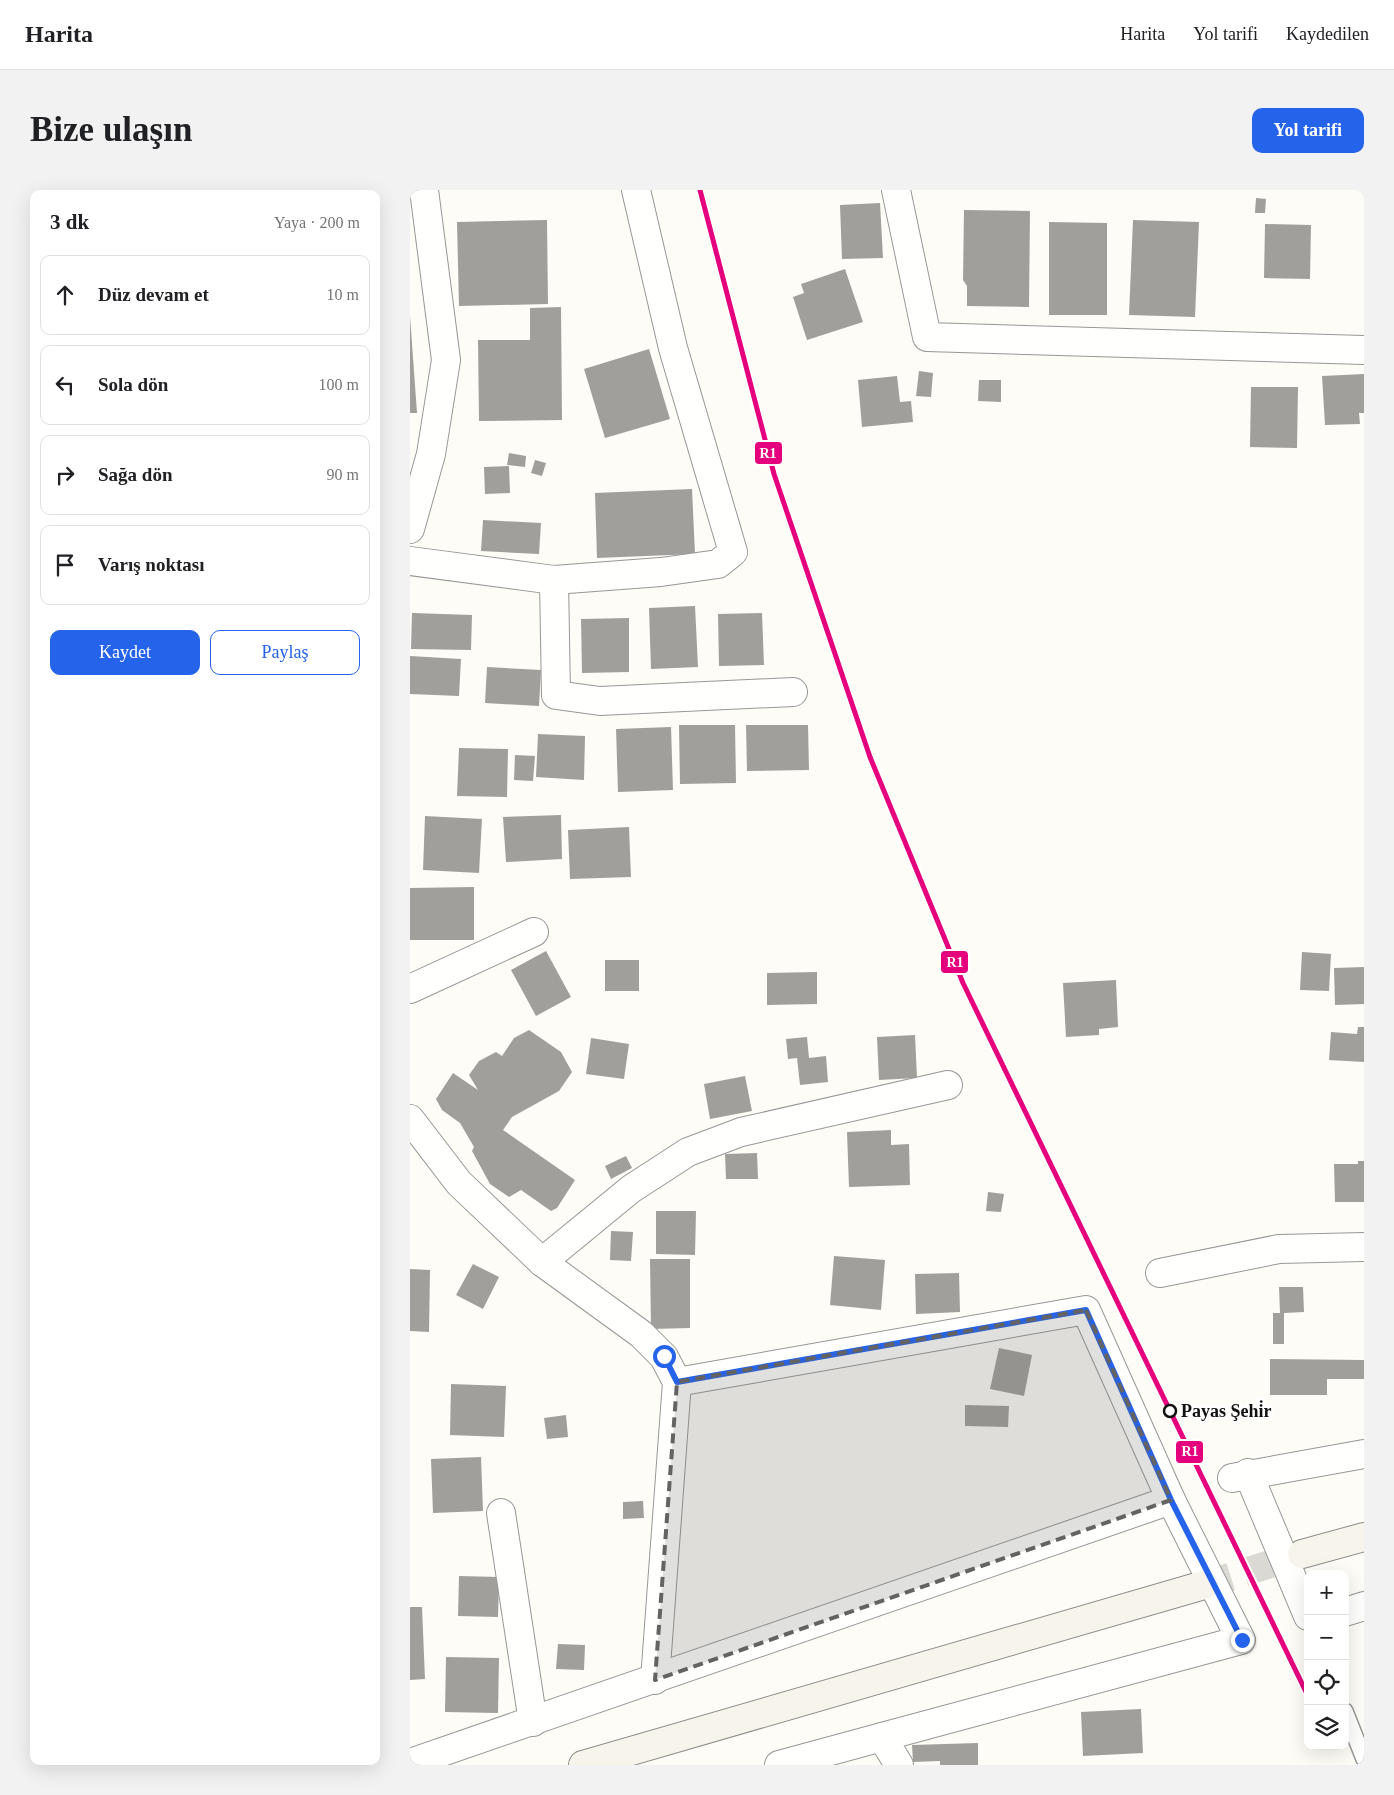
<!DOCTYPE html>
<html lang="tr">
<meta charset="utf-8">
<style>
:root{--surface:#fff;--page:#f2f2f2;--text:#202124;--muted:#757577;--line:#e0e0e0;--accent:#2563eb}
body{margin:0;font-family:"Times New Roman",serif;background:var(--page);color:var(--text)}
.controls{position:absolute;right:15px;bottom:15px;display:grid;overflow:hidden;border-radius:10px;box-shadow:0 5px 20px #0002}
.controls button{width:45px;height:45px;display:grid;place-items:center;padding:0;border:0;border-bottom:1px solid var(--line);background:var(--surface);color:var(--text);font:25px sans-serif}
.stop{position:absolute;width:15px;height:15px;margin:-11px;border:4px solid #2563eb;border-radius:50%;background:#fff}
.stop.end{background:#2563eb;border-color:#fff;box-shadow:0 1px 5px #0008}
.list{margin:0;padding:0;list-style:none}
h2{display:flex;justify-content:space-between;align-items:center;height:65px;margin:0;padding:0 20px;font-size:21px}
h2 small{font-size:16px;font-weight:400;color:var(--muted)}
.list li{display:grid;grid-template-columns:32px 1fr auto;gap:15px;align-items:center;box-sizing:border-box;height:80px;margin:0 10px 10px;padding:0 10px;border:1px solid var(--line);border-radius:10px}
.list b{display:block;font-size:19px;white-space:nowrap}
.list em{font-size:16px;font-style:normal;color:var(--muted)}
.actions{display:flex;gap:10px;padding:15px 20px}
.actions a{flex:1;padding:11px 0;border:1px solid var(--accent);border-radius:10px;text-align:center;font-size:18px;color:var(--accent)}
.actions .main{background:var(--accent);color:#fff}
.icon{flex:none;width:28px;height:28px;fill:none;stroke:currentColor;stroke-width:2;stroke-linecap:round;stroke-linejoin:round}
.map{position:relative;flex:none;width:954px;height:1575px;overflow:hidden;border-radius:10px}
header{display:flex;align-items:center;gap:30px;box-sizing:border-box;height:70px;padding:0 25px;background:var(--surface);border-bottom:1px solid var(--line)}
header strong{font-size:24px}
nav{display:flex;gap:28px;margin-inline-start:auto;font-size:18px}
.intro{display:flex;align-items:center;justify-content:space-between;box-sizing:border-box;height:120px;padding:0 30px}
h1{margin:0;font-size:35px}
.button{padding:12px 22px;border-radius:10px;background:var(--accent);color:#fff;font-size:18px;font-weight:700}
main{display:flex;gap:30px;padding:0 30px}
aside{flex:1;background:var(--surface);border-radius:10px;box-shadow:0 5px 20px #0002}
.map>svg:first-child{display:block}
.building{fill:#a19f9c}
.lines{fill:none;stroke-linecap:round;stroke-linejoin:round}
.tertiary-tunnel{stroke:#dad9d4;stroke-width:28;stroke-dasharray:28 14;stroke-linecap:butt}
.service-casing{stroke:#979795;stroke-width:18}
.minor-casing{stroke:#979795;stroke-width:30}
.secondary-casing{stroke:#8e8d8b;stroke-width:30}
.service{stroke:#fffffe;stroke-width:15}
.minor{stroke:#fffffe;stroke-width:28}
.secondary{stroke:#f6f4eb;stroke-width:28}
.rail-1-casing{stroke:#fff;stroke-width:9}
.rail-1{stroke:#e5007d;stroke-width:5}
.route{stroke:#2563eb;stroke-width:6}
.marked{fill:#646362;fill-opacity:0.2;stroke:#646362;stroke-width:4;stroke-dasharray:10 6;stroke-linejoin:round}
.stop-dot{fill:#fff;stroke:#111;stroke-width:2.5}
.labels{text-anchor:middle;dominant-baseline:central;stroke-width:5;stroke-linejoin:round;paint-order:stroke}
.stop-label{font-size:18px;font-weight:bold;fill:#111;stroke:#fff;text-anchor:start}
.line-badge{stroke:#fff;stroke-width:2}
.badge-label{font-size:14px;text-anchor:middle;font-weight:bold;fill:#fff}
</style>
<header>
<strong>Harita</strong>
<nav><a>Harita</a><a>Yol tarifi</a><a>Kaydedilen</a></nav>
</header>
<div class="intro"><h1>Bize ulaşın</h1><a class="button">Yol tarifi</a></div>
<main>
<aside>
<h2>3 dk<small>Yaya · 200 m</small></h2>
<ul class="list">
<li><svg class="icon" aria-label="ahead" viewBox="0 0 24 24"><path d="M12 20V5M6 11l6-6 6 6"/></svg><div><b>Düz devam et</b></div><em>10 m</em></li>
<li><svg class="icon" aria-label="left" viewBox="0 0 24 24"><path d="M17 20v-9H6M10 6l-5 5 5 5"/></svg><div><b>Sola dön</b></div><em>100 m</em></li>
<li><svg class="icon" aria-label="right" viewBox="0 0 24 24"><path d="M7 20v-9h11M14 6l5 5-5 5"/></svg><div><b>Sağa dön</b></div><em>90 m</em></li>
<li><svg class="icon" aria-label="arrive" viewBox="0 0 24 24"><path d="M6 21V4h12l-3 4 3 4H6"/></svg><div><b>Varış noktası</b></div></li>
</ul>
<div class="actions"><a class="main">Kaydet</a><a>Paylaş</a></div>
</aside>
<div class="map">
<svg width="954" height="1575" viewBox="0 0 954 1575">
<rect width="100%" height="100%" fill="#fdfcf7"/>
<g class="building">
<path d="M846 8 856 9 855 23H845Z"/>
<path d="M470 13 473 68 432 69 430 15Z"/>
<path d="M554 20 620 21 619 117 557 116V96L553 90Z"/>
<path d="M137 30 138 114 49 116 47 32Z"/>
<path d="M723 30 789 32 785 127 719 125Z"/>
<path d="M639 32 697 33V125H639Z"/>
<path d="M855 34 901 35 900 89 854 88Z"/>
<path d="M435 79 453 132 397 150 383 107 394 103 391 94Z"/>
<path d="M151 117 152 230 69 231 68 150H120V118Z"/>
<path d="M0 126 7 223H0Z"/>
<path d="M239 159 260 229 195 248 174 179Z"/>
<path d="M509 181 523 183 521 207 506 206Z"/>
<path d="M954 184V223H949L950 234 915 235 912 186Z"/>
<path d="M487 186 490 212 501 211 503 232 452 237 448 190Z"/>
<path d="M569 190H591V212L568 211Z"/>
<path d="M841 197H888L887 258 840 257Z"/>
<path d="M99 263 116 266 115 277 97 275Z"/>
<path d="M125 270 136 273 132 286 121 283Z"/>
<path d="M99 276 100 303 75 304 74 277Z"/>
<path d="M282 299 285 364 187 368 185 303Z"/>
<path d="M73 330 131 333 129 364 71 361Z"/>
<path d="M285 416 288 477 241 479 239 418Z"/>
<path d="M2 423 62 425 61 460 1 459Z"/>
<path d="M352 423 354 475 309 476 308 424Z"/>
<path d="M219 428V482L172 483 171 429Z"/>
<path d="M0 466 51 469 49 506 0 504Z"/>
<path d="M77 477 131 480 129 516 75 513Z"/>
<path d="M269 535H325L326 593 270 594Z"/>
<path d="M336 535H398L399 580 337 581Z"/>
<path d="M261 537 263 600 208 602 206 539Z"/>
<path d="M128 544 175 546 174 590 126 587Z"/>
<path d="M49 558 98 559 97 607 47 606Z"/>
<path d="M105 565 125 566 123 591 104 590Z"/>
<path d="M151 625 152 669 96 672 93 627Z"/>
<path d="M15 626 72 629 69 683 13 680Z"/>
<path d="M219 637 221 687 160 689 158 640Z"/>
<path d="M64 697V750H0V698Z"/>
<path d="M136 761 161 807 126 826 101 780Z"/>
<path d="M892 762 921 764 919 801 890 800Z"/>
<rect x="195" y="770" width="34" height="31"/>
<path d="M954 777V814L925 815 924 778Z"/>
<path d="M407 782V814L357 815V783Z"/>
<path d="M706 790 708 837 689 839V845L656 847 653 793Z"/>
<path d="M948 837H954V872L919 870 921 842 947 844Z"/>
<path d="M119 840 151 862 162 882 149 901 102 927 93 940 165 990 147 1018 141 1021 111 1000 99 1007 80 994 62 961 64 957 50 933 32 920 26 909 43 883 68 900 59 885 69 871 86 862 92 866 104 848Z"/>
<path d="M505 845 507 888 469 890 467 847Z"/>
<path d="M397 847 399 868 416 866 418 892 390 895 387 868 378 869 376 849Z"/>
<path d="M181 848 219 854 214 889 176 884Z"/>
<path d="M335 886 342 921 300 929 294 894Z"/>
<path d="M481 940V955L499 954 500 995 439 997 437 942Z"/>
<path d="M347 963 348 989H316L315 964Z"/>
<path d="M216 966 222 978 201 989 195 976Z"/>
<path d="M948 971H954V1012H925L924 974H948Z"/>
<path d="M578 1002 594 1004 591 1022 576 1021Z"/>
<path d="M246 1021H286L285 1065 246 1064Z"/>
<path d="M201 1041 223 1042 221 1071 200 1070Z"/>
<path d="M424 1066 475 1070 471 1120 420 1115Z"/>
<path d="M240 1069H280V1138L241 1139Z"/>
<path d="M63 1074 89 1087 73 1119 46 1105Z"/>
<path d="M0 1079 20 1080 19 1142 0 1141Z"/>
<path d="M549 1083 550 1122 506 1124 505 1084Z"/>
<path d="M869 1097H893L894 1122 874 1123V1154H863V1123H870Z"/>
<path d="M589 1158 622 1165 614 1206 580 1199Z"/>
<path d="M860 1169 954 1170V1189H917V1205H860Z"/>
<path d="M41 1194 96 1196 94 1247 40 1245Z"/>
<path d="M555 1215 599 1216 598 1237 555 1236Z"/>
<path d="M156 1225 158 1247 137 1249 134 1228Z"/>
<path d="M71 1267 73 1321 23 1323 21 1269Z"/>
<path d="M233 1311 234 1328 213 1329V1312Z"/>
<path d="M49 1386 89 1387 88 1427 48 1426Z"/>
<path d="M0 1417H12L15 1489 0 1490Z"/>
<path d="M148 1454 175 1455 174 1480 146 1479Z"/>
<path d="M36 1467 89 1468 88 1523 35 1522Z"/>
<path d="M731 1519 733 1563 673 1566 671 1522Z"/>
<path d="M568 1553V1575H530V1571L503 1572 502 1555Z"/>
</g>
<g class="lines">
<path class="tertiary-tunnel" d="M794 1395 892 1364"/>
<defs>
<path id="service" d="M935 1521 954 1569"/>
<g id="minor">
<path d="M486 0 517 147 954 160"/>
<path d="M0 339 21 264 36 170 14 0"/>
<path d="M0 371 144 390 251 382 308 374 323 362 263 158 226 0"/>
<path d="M144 390 146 505 190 511 383 502"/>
<path d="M0 799 124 742"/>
<path d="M0 929 49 993 132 1072 231 1144 254 1167 267 1192 245 1490"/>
<path d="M132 1072 221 999 278 962 331 942 538 895"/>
<path d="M750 1083 869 1059 954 1057"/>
<path d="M838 1283 898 1426"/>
<path d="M822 1288 954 1264"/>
<path d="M91 1323 123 1532"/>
<path d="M935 1422 954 1416"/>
<path d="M472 1547 831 1450 761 1310"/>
<path d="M0 1573 761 1310 676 1120 267 1192"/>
<path d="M369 1575 472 1547 489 1575"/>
</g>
<g id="secondary">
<path d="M892 1364 954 1347"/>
<path d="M173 1575 794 1395"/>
</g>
</defs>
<use href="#service" class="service-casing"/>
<use href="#minor" class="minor-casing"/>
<use href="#secondary" class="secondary-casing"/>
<use href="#service" class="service"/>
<use href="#minor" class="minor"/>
<use href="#secondary" class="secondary"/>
<defs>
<path id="rail-1" d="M290 0 364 284 460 567 553 793 898 1506"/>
</defs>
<use href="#rail-1" class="rail-1-casing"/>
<use href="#rail-1" class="rail-1"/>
</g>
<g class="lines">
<path class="route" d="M254 1166 267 1192 676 1120 761 1310 832 1450"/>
</g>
<path class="marked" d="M676 1120 761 1310 245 1490 267 1192Z"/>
<circle class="stop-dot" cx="760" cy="1221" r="6"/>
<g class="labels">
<g class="stop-label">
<text x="771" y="1221">Payas Şehi̇r</text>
</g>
</g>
<g class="line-badge">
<rect x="344" y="251" width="29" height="24" rx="5" fill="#e5007d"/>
<rect x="530" y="760" width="29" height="24" rx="5" fill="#e5007d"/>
<rect x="765" y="1250" width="29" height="24" rx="5" fill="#e5007d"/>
</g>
<g class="badge-label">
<text x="358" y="268">R1</text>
<text x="545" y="777">R1</text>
<text x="780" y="1266">R1</text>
</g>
</svg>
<div class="controls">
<button>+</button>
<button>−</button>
<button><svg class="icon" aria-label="locate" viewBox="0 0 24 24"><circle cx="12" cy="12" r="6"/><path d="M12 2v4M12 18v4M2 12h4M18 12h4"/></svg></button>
<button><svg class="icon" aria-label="layers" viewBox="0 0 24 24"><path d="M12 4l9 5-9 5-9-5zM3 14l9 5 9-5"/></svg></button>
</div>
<div class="stop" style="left:254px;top:1166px"></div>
<div class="stop end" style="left:832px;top:1450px"></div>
</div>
</main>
